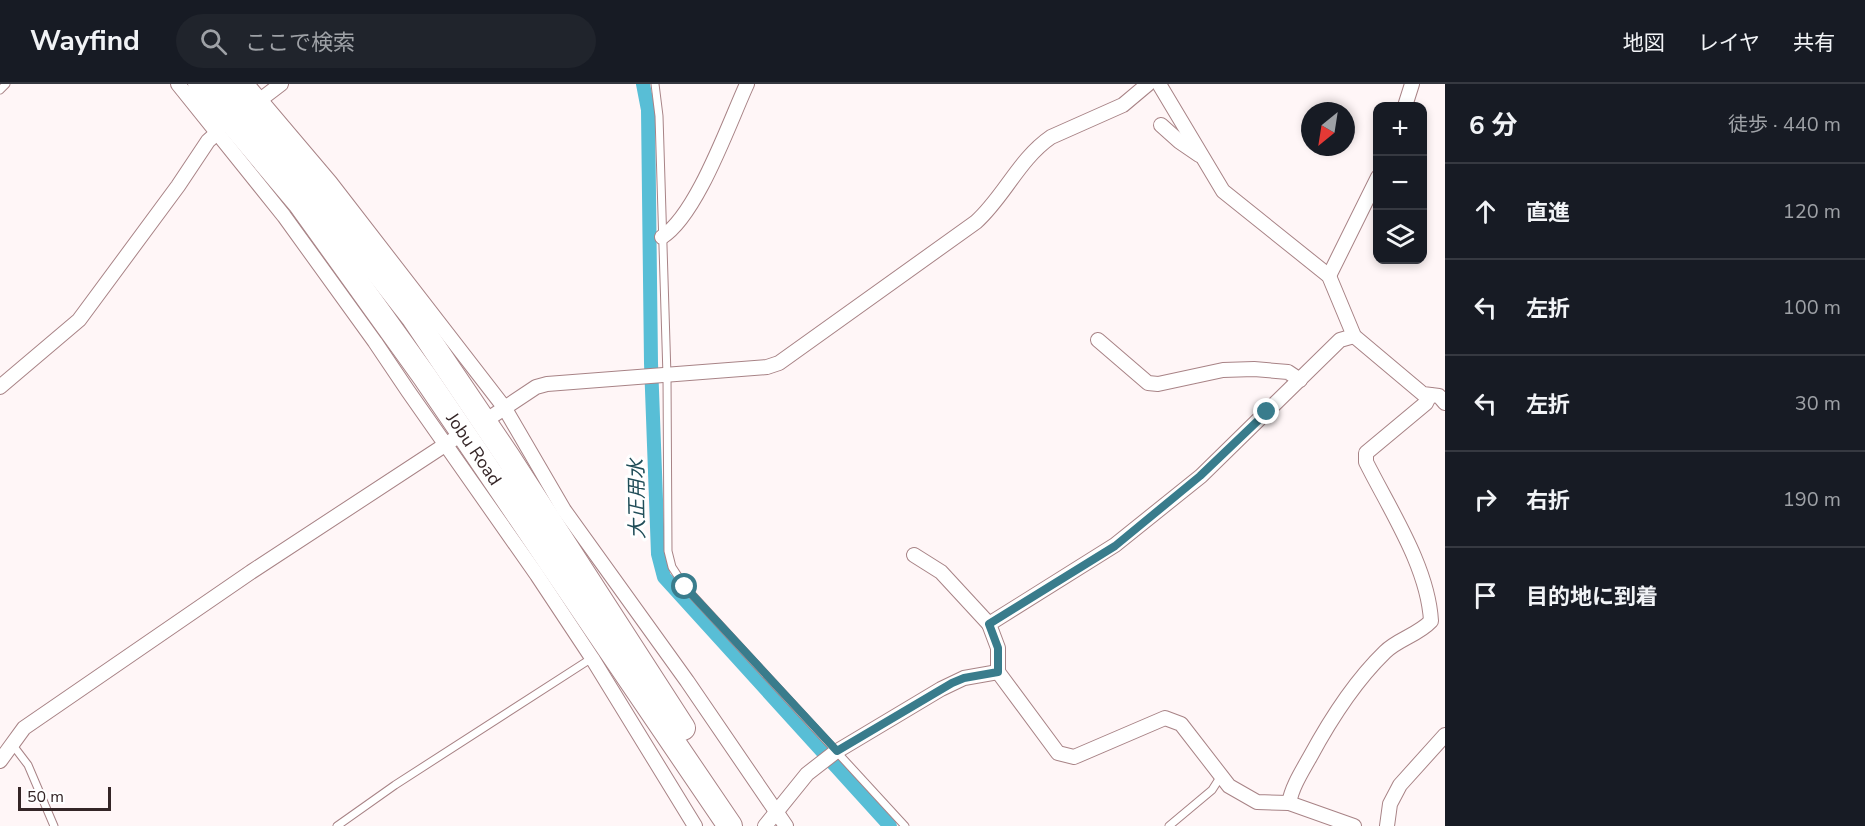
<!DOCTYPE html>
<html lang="ja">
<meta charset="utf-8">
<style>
:root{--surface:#171b24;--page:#20242c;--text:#f1f3f6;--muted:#9ea1a6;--line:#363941}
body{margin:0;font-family:"Nunito Sans","Noto Sans JP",sans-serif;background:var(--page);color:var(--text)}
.controls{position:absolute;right:18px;top:18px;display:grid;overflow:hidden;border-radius:12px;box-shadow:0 3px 9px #0003}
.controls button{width:54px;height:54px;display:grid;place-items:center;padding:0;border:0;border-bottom:2px solid var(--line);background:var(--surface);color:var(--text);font:30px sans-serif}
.compass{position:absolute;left:1301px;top:18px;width:54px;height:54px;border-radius:50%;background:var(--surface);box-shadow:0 3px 9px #0003;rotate:210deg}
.scale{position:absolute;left:18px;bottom:15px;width:93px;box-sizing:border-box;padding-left:6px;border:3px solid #342526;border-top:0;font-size:16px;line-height:21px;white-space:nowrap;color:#342526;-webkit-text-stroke:4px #fff;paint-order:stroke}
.stop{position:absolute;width:18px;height:18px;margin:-14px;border:4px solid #397c8c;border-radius:50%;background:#fff}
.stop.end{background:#397c8c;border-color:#fff;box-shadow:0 2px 6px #0008}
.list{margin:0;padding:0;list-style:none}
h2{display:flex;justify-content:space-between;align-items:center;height:78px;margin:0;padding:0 24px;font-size:26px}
h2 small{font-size:20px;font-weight:400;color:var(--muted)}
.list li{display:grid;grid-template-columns:39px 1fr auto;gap:18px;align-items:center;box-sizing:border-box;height:96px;padding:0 24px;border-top:2px solid var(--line)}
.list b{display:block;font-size:22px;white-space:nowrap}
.list em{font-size:20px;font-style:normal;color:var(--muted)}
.icon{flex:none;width:33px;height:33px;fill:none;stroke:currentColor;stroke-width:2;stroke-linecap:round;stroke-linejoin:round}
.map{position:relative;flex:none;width:1445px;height:742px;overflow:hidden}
header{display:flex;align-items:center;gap:36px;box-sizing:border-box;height:84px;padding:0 30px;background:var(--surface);border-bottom:2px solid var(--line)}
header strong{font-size:28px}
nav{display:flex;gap:33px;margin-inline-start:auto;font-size:21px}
.search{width:420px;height:54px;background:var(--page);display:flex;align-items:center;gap:15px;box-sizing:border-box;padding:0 21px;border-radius:33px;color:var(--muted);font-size:22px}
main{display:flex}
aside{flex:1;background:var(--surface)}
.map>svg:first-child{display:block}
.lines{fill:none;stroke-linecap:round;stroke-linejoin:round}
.canal{stroke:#58bed6;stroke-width:14}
.lane-casing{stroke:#a88386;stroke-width:9}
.street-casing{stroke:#a88386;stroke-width:16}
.highway-casing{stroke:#a88386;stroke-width:26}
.lane{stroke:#fff;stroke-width:7}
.street{stroke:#fff;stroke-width:14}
.highway{stroke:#fff;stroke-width:24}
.route{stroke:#397c8c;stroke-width:8}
.labels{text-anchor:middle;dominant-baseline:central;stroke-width:6;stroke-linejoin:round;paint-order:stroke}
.street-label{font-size:18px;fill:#342526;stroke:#fff}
.water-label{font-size:20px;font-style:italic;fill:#204d58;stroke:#fff}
</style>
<header>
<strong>Wayfind</strong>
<div class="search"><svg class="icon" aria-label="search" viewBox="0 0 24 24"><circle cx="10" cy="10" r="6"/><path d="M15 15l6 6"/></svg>ここで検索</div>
<nav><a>地図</a><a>レイヤ</a><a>共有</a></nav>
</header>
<main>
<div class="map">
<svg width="1445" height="742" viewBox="0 0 1445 742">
<rect width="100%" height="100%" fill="#fff6f7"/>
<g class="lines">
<path class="canal" d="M643 0 648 26 651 279 658 470 664 493 890 742"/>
<defs>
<g id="lane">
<path d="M655 0 659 32 667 292 668 467 672 483 685 503 905 742"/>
<path d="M0 6 6 0"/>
<path d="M12 660 28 681 54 742"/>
<path d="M337 742 395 701 592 574"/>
<path d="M1169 742 1212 706 1221 692"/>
</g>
<g id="street">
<path d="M178 0 284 132 375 258 408 307 537 491 592 574 695 742"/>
<path d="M247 0 330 98 504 323 564 426 687 597 786 742"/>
<path d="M1159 0 1223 107 1329 192 1354 252 1423 310 1439 312 1445 319"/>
<path d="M260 16 281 0"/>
<path d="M1405 22 1412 0"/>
<path d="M1161 41 1180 58 1199 71"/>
<path d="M662 153C697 131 729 39 747 0"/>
<path d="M1329 192 1378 93"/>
<path d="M1354 252 1340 256 1201 392 1115 461 989 540 998 564V588L1058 669 1074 673 1165 634 1181 640 1229 702 1257 718 1289 719 1354 742"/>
<path d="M1098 256 1148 299 1158 300 1223 286 1254 285 1288 288 1300 296"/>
<path d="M0 303 79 236 178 102 208 57 218 48"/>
<path d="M488 335 536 303 547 300 767 283 779 279 976 138C1004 113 1019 75 1051 53L1123 21 1148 0"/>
<path d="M914 471 941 488 989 540"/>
<path d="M0 677 24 644 251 488 454 355"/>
<path d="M1289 719C1292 703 1301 689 1310 673 1330 636 1354 598 1385 568 1398 555 1418 551 1431 537 1428 483 1390 426 1366 378V369L1426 319 1430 311"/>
<path d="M765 742 807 690 834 669 941 605 964 594 998 588"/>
<path d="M1387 742 1390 720 1400 701 1445 651"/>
</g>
<g id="highway">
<path d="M200 0 300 119 425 293 730 742"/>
<path d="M227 0 316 108 414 234 508 373 683 644"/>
</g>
</defs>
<use href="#lane" class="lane-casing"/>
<use href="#street" class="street-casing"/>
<use href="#highway" class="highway-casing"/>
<use href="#lane" class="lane"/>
<use href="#street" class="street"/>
<use href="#highway" class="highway"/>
</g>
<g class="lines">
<path class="route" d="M685 503 837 667 952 599 964 594 998 588V564L989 540 1115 462 1200 392 1267 328"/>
</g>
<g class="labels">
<g class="street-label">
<text transform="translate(474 365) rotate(56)">Jobu Road</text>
</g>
<g class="water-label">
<text transform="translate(637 415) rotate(-91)">大正用水</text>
</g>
</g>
</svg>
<div class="controls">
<button>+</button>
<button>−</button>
<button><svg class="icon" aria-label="layers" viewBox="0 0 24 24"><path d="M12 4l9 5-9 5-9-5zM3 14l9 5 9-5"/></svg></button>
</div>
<svg class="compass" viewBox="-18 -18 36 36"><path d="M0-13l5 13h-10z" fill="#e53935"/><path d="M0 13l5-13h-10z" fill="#9ea1a6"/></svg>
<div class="scale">50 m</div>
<div class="stop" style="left:685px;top:503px"></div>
<div class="stop end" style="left:1267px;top:328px"></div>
</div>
<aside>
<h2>6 分<small>徒歩 · 440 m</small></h2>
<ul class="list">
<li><svg class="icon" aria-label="ahead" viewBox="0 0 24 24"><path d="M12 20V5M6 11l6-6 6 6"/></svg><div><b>直進</b></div><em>120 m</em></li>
<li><svg class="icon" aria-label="left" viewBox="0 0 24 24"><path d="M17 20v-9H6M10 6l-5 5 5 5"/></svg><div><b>左折</b></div><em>100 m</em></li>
<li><svg class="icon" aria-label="left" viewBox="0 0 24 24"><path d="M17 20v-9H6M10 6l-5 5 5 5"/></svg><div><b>左折</b></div><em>30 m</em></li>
<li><svg class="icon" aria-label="right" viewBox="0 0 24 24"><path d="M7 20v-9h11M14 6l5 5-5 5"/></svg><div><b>右折</b></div><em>190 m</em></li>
<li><svg class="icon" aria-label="arrive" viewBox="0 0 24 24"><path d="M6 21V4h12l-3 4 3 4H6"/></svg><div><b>目的地に到着</b></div></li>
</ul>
</aside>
</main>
